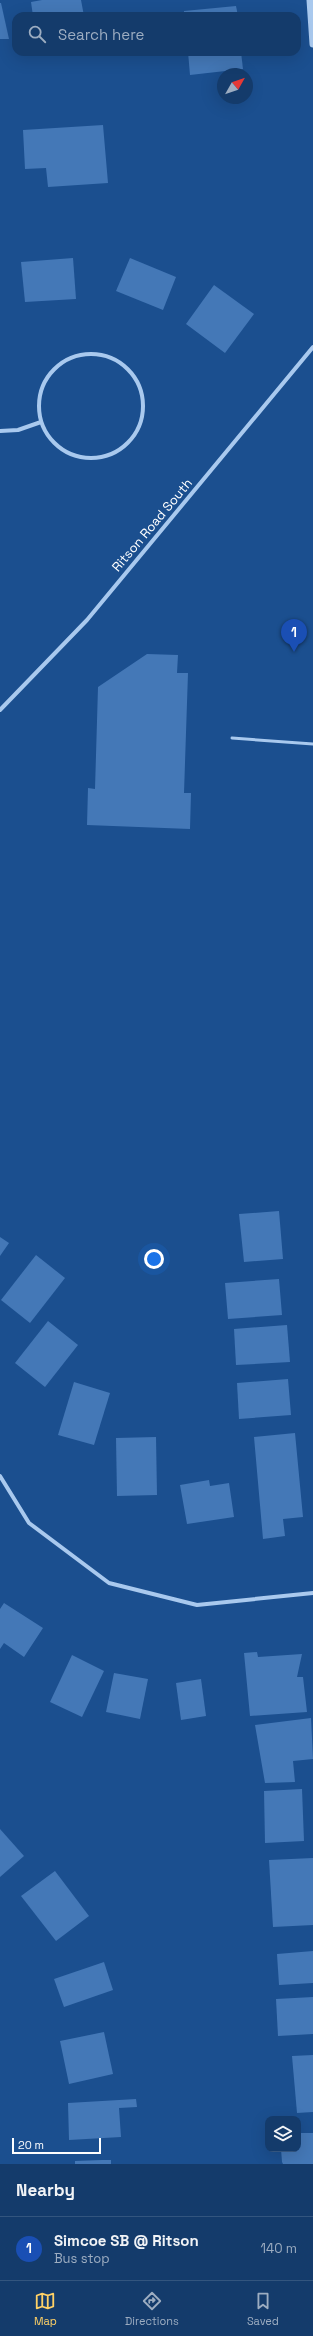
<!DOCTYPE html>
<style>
:root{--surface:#143b6b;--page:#214673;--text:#f1f3f6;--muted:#9dadc1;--line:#33557e;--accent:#ffd166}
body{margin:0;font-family:"Space Grotesk",sans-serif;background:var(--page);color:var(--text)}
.controls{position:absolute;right:12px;bottom:12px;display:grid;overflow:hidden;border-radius:8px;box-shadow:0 4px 16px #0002}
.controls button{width:36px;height:36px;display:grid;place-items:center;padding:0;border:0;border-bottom:1px solid var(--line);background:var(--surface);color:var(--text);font:20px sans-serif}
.compass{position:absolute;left:217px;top:68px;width:36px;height:36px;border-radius:50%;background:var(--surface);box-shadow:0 4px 16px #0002;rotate:50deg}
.scale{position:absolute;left:12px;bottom:10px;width:89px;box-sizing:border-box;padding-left:4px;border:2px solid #fff;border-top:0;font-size:11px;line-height:14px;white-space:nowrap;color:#fff;-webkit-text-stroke:3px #1b4f8f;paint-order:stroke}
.you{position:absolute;left:154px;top:1259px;width:14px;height:14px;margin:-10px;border:3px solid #fff;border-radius:50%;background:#1a73e8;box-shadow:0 0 0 6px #1a73e833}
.badge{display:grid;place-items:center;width:26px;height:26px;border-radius:50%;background:var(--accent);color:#fff;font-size:13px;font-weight:700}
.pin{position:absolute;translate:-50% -33px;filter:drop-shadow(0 1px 2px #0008)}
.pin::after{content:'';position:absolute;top:21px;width:14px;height:12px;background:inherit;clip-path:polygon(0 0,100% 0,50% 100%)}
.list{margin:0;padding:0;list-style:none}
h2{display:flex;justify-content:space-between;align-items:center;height:52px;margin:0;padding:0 16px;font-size:17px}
h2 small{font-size:13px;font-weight:400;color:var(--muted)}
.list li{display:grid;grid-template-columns:26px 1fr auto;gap:12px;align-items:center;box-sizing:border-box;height:64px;padding:0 16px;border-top:1px solid var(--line)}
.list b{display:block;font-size:15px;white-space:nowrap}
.list p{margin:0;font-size:13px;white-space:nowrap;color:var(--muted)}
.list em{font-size:13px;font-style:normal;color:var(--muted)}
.icon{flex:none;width:22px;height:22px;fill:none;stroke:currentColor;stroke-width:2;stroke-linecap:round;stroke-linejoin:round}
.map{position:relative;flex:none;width:313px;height:2164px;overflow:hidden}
.search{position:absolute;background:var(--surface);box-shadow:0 4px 16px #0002;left:12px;right:12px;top:12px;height:44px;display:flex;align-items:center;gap:10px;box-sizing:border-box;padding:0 14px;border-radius:12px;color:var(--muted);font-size:15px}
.sheet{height:116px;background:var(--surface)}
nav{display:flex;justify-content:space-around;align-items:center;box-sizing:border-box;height:56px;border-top:1px solid var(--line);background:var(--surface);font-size:11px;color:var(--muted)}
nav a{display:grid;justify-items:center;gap:2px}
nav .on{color:var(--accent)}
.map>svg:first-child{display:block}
.building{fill:#4478b7}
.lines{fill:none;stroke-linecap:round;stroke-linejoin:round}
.service{stroke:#a9c9ee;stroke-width:3}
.minor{stroke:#a9c9ee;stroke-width:4}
.tertiary{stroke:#a9c9ee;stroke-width:7}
.labels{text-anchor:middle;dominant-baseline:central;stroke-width:3;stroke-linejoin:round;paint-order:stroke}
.street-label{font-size:13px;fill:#fff;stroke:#1b4f8f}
</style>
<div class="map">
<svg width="313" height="2164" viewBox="0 0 313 2164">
<rect width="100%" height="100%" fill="#1b4f8f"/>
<g class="building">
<path d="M42 0H81L84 16H33L31 2Z"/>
<path d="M0 3H1L9 39H0Z"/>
<path d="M236 6 238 16H184V11Z"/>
<path d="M114 14 131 15V16H114Z"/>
<path d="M188 52H241L243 69 190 75Z"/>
<path d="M103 125 108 183 48 187 46 168 25 169 23 130Z"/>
<path d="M73 258 76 299 25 302 21 262Z"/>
<path d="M130 258 176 277 163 310 116 291Z"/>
<path d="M214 285 254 314 225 353 186 324Z"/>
<path d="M147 654 178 655 177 673H188L184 793H191L190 829 87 825 88 788 95 789 98 687Z"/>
<path d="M279 1211 283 1259 244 1262 239 1214Z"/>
<path d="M0 1237 9 1243 0 1256Z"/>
<path d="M36 1255 65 1278 30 1323 1 1300Z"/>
<path d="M279 1279 282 1315 228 1319 225 1283Z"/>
<path d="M48 1321 78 1345 45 1387 15 1363Z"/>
<path d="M287 1325 290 1362 236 1365 234 1329Z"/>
<path d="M288 1379 291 1415 239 1419 237 1383Z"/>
<path d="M74 1382 110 1393 94 1445 58 1435Z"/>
<path d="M295 1433 303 1517 283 1519 285 1536 263 1539 254 1437Z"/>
<path d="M156 1437 157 1495 117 1496 116 1438Z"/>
<path d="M209 1480 210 1486 229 1483 234 1517 187 1524 180 1485Z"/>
<path d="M4 1603 43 1628 24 1657 4 1643 0 1649V1609Z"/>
<path d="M257 1652 258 1657 302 1654 297 1677H303L307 1712 250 1716 244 1653Z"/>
<path d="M72 1655 104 1671 82 1717 50 1702Z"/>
<path d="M114 1673 148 1679 140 1719 106 1712Z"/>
<path d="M201 1679 206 1716 181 1720 176 1683Z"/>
<path d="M311 1718 313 1759 293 1761 295 1782 265 1783 255 1725Z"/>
<path d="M302 1789 304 1841 265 1843 264 1791Z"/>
<path d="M0 1829 24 1856 0 1877Z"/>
<path d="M313 1858V1925L273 1927 269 1860Z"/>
<path d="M55 1871 89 1916 56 1941 21 1896Z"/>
<path d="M313 1951V1983L279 1985 277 1954Z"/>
<path d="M104 1962 113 1990 64 2007 54 1979Z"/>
<path d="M313 1997V2034L278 2036 276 1999Z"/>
<path d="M104 2032 113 2074 69 2084 60 2041Z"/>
<path d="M313 2055V2112L297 2113 292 2056Z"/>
<path d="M136 2099 137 2107 119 2108 121 2137 69 2140 68 2103Z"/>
<path d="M298 2133H313V2164H283L282 2162 281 2149H298Z"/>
<path d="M102 2160H111V2164H75V2161Z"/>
</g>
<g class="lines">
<path class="service" d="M232 738 313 744"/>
<g class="minor">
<circle cx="91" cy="406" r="52"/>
<path d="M0 431 18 430 41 422"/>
<path d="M0 710 87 620 313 347"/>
<path d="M0 1476 29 1523 109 1583 197 1605 313 1593"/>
</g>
<path class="tertiary" d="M310 0 313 44"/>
</g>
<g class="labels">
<g class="street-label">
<text transform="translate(152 525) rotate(-50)">Ritson Road South</text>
</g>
</g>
</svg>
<div class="controls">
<button><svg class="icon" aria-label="layers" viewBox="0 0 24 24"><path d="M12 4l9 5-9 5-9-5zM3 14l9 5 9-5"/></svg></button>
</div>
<svg class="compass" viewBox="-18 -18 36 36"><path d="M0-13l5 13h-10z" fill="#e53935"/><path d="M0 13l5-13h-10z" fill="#9dadc1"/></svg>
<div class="scale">20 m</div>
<div class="you"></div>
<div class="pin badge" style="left:294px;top:652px;background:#1a4fb4">1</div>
<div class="search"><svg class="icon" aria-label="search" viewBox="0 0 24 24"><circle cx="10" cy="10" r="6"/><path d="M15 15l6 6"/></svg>Search here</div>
</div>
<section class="sheet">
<h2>Nearby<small></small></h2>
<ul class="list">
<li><span class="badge" style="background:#1a4fb4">1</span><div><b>Simcoe SB @ Ritson</b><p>Bus stop</p></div><em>140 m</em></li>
</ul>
</section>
<nav>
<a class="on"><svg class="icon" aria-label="map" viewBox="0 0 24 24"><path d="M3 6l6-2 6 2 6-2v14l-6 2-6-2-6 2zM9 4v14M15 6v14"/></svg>Map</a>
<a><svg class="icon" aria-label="directions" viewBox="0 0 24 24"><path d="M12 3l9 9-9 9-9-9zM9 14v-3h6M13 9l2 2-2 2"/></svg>Directions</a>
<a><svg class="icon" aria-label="saved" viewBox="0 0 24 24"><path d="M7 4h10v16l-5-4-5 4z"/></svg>Saved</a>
</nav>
